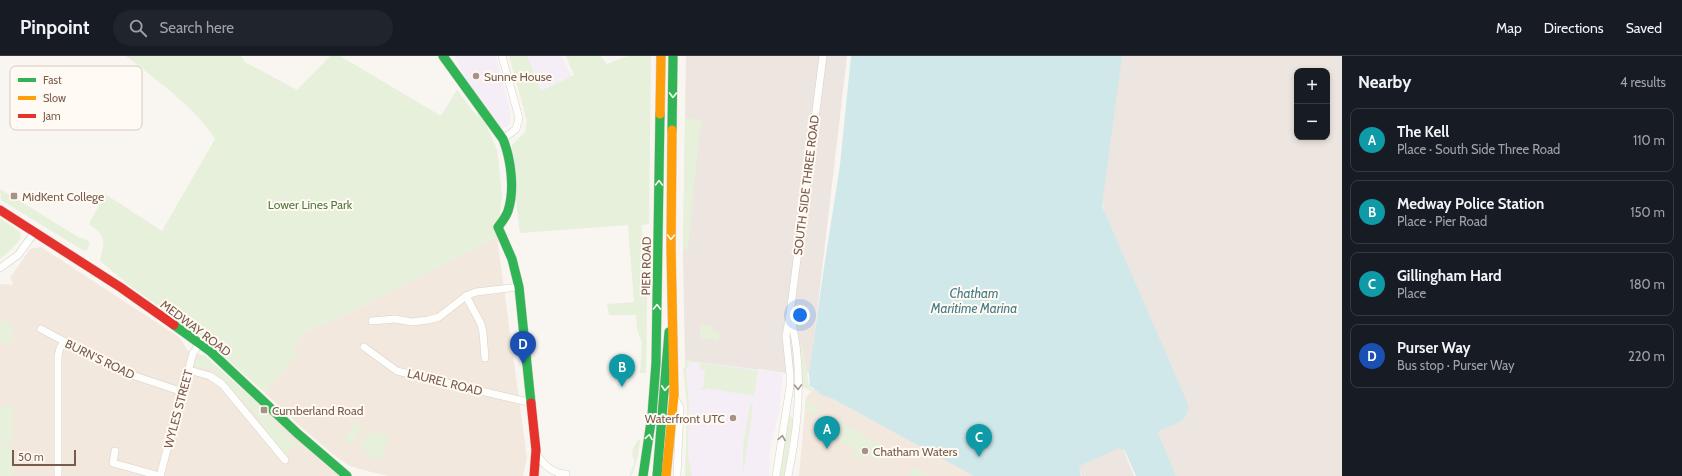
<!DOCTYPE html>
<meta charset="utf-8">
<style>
:root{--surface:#171b24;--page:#20242c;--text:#f1f3f6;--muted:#9ea1a6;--line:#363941;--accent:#b45309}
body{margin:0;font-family:Cabin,sans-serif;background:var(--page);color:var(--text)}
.controls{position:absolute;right:12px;top:12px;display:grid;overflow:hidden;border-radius:8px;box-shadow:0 2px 6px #0003}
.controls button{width:36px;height:36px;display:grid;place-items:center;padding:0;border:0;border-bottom:1px solid var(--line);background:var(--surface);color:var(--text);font:20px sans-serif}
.scale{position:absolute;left:12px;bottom:10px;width:64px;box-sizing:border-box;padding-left:4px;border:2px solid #7a5c4d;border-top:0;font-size:11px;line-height:14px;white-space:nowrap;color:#7a5c4d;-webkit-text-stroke:3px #fffaf3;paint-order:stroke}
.you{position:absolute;left:800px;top:259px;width:14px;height:14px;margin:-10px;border:3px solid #fff;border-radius:50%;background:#1a73e8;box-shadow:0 0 0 6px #1a73e833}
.badge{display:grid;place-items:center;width:26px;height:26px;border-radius:50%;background:var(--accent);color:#fff;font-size:13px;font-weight:700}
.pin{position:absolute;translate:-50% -33px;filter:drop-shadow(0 1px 2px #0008)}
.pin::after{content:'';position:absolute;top:21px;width:14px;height:12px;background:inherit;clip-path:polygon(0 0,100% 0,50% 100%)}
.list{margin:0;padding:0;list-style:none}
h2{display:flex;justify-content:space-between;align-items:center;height:52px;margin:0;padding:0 16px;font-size:17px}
h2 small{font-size:13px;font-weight:400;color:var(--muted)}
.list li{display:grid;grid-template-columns:26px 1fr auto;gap:12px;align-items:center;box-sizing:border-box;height:64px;margin:0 8px 8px;padding:0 8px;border:1px solid var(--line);border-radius:8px}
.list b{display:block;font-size:15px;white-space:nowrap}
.list p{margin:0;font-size:13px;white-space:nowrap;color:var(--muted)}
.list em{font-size:13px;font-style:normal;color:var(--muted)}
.icon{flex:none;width:22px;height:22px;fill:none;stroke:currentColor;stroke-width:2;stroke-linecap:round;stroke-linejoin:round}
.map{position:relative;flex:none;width:1342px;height:420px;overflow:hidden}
header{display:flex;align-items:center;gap:24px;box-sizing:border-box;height:56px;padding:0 20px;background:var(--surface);border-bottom:1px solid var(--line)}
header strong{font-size:19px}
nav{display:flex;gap:22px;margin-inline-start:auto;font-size:14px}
.search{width:280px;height:36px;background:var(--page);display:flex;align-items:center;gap:10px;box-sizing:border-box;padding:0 14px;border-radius:22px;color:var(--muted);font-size:15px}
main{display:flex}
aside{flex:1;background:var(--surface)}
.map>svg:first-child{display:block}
.residential{fill:#f2e8de}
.industrial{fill:#ede5e0;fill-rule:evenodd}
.education{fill:#f6eef6}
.green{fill:#e7f0db}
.water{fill:#d0e8ea}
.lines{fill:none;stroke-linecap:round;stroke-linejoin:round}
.street-casing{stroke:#d7d1cb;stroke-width:8}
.fast-casing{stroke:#d9d2cb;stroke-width:10}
.slow-casing{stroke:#d9d2cb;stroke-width:10}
.jam-casing{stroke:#d9d2cb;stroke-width:10}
.street{stroke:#fefefd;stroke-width:7}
.fast{stroke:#30b455;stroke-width:9}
.slow{stroke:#ff9f0a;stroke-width:9}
.jam{stroke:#e5322d;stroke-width:9}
.oneway{stroke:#fffaf3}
.oneway2{stroke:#a8958b}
.poi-dot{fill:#a69286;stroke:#fffaf3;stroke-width:1.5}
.labels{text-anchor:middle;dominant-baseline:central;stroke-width:4;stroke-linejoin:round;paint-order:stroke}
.poi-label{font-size:12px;fill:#7a5c4d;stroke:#fffaf3;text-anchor:start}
.street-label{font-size:12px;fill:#7a5c4d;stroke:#fffaf3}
.park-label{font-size:12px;fill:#537a41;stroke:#fffaf3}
.water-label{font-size:13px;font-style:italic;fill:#437c86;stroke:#fffaf3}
.key{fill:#fffaf3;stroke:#d7cbc1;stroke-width:1}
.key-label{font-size:11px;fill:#7a5c4d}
</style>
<header>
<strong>Pinpoint</strong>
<div class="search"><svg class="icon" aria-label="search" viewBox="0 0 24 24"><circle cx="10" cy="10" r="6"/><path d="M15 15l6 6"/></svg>Search here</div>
<nav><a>Map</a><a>Directions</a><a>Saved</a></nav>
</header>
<main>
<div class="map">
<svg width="1342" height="420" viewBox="0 0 1342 420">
<rect width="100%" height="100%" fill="#f9f5f0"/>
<g class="residential">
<path d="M497 181 527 402 523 420H388L363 414 348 409 334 399 300 370 264 336 298 299 291 292 307 275 341 261Z"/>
<path d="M41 191 179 281 188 295 205 300 339 420H0V228L12 229 13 227 10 222 30 193Z"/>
<path d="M815 332 833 343 981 420H799L806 341Z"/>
</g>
<g class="industrial">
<path d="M686 0H847L810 317H787L759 313 758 315 685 304 683 200Z"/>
<path d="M1121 0H1342V420H1176L1157 377 1187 346 1105 159 1102 146ZM1297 15H1327V81H1297Z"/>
<path d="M1118 391 1121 392 1124 395 1134 420H1082L1077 409Z"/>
</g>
<g class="education">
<path d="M455 0H496L509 50 511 63 508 70 502 73 477 47Z"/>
<path d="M527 0H562L571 20 541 35Z"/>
<path d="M685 304 783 317 779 357 770 393 769 420H692L688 399 689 349Z"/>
</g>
<g class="green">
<path d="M126 0H241L245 6 297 34 330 0H340L441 60 457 34 478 61 477 47 497 94 502 138 497 181 341 261 307 275 291 292 298 299 264 336 199 278 130 230 100 205C104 183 108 182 89 168L105 138 162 175 215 83C197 53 154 22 126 0Z"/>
<path d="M509 0H527L541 35 574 19 566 0H600L607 8 628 0H651L649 168 641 169 643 181H648L646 317H640L642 287 637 273 636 259H609L607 248 634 246 628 169 520 177 510 99H512V89L525 76 527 65Z"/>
<path d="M685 62 702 65V70L700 73 688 193H683Z"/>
<path d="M0 133 80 182 85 183 90 187 87 194 84 195 1 144Z"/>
<path d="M0 162 20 176 21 182 12 193 0 203Z"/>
<path d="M0 265 12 266 13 287H0Z"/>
<path d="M700 269 711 270 713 275 720 277 719 285 700 282Z"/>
<path d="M800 287H802L805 307 807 308C807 318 806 329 815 335L814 337 801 330Z"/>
<path d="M199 300H205L242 333 296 389 281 402 257 359 213 314 195 310 196 304Z"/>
<path d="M685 304 758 315 754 340 706 332 705 334 697 333 703 332 705 314 700 313V307L689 306 688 312H686L689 349 688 399 692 420H685L687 351 683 312 685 311Z"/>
<path d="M806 343 818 353V360L805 353Z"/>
<path d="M750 348 753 349 743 420V391Z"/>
<rect x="0" y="350" width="13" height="37"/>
<path d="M791 360 793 364 785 417V420H779L789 361Z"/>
<path d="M355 367 362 371 351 389 344 385Z"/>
<path d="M842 367 887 392 879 406 862 397 859 404 853 400 856 394 840 385Z"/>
<path d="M370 374 378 379 380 377 389 380 382 404 366 400 367 395 360 391Z"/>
<path d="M638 384H640L638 400 632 419 629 420 635 405C629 398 634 390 638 384Z"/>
<rect x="0" y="390" width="13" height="30"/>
<path d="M914 410 927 418 926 420H909Z"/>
</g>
<path class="water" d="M851 0H1122L1102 150 1188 348C1190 366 1173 368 1159 375L1158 377 1176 420H1136L1125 395 1122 393 1119 392 1081 409 1079 412 1081 420H974L859 357 833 343 819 338V336L810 330 809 318 823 218 840 109Z"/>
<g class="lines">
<defs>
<g id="street">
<path d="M502 0 519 62 516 73 503 83"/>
<path d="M0 212 18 199 35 176"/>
<path d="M466 240 481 268 483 277 485 302"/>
<path d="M372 265 395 263 412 266 428 264 439 261 466 240 476 236 519 231"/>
<path d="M41 273 120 315 183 336"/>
<path d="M364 291 397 315 532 347"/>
<path d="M189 314 210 320 222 328 285 404"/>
<path d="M674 340 680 352 677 420"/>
<path d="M115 395 113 407 160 420"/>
<path d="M537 399C544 409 553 418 566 418V420"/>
<path d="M58 420V300L60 292 64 286"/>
<path d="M160 420 193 297 200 287"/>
<path d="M776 420 790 330V319L786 280 790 258 823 0"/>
<path d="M788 420C799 368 804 311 790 259"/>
</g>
<g id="fast">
<path d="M443 0 503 83C511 103 515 134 508 155 506 161 502 166 498 171L512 203 519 231 531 347"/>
<path d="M672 74 673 0"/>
<path d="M174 269 210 295 297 377 347 420"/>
<path d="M643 420 652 359 656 307 660 58"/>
<path d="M657 420 669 276"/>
</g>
<g id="slow">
<path d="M660 58 661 0"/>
<path d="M666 420 674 340 671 192 672 74"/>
</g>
<g id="jam">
<path d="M0 154 120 231 174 269"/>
<path d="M531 347 536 394 534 420"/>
</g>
</defs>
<use href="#street" class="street-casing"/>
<use href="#fast" class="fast-casing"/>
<use href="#slow" class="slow-casing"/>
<use href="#jam" class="jam-casing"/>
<use href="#street" class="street"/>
<use href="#fast" class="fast"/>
<use href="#slow" class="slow"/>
<use href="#jam" class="jam"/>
</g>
<defs><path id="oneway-chevron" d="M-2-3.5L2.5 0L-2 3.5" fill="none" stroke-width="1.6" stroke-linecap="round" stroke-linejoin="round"/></defs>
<g class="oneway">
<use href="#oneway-chevron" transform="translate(673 39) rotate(91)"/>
<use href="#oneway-chevron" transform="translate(659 127) rotate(-89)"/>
<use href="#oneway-chevron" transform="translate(671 181) rotate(91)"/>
<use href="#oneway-chevron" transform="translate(657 251) rotate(-89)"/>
<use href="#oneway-chevron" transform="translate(665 332) rotate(93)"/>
<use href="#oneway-chevron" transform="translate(649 381) rotate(-81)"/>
</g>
<g class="oneway2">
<use href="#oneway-chevron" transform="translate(798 331) rotate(88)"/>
<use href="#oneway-chevron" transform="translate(782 382) rotate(-81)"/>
</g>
<g class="poi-dot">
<circle cx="476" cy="20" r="4"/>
<rect x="10" y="136" width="8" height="8" rx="2"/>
<rect x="260" y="350" width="8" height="8" rx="2"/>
<circle cx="733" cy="362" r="4"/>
<circle cx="865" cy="395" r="4"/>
</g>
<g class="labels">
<g class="poi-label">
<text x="484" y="20">Sunne House</text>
<text x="22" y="140">MidKent College</text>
<text x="272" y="354">Cumberland Road</text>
<text x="725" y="362" text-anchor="end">Waterfront UTC</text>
<text x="873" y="395">Chatham Waters</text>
</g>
<g class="street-label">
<text transform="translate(806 129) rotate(-83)">SOUTH SIDE THREE ROAD</text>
<text transform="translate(646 210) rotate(-89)">PIER ROAD</text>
<text transform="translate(196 272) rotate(37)">MEDWAY ROAD</text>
<text transform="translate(100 303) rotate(26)">BURN'S ROAD</text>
<text transform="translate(445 326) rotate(14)">LAUREL ROAD</text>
<text transform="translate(178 353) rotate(-75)">WYLES STREET</text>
</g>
<g class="park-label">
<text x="310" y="148">Lower Lines Park</text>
</g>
<g class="water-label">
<text x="974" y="237">Chatham<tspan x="974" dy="15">Maritime Marina</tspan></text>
</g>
</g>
<rect x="10" y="10" width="132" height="64" rx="6" class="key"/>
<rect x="18" y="22" width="18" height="4" fill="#30b455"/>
<rect x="18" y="40" width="18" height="4" fill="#ff9f0a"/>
<rect x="18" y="58" width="18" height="4" fill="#e5322d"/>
<g class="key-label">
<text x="43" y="28">Fast</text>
<text x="43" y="46">Slow</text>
<text x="43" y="64">Jam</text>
</g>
</svg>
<div class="controls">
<button>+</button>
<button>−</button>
</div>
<div class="scale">50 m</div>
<div class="you"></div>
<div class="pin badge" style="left:827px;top:393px;background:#0f9aa8">A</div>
<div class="pin badge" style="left:622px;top:331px;background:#0f9aa8">B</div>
<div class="pin badge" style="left:979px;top:401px;background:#0f9aa8">C</div>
<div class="pin badge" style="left:523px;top:308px;background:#1a4fb4">D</div>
</div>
<aside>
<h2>Nearby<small>4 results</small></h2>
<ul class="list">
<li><span class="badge" style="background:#0f9aa8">A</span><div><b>The Kell</b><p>Place · South Side Three Road</p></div><em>110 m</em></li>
<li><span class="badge" style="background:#0f9aa8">B</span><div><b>Medway Police Station</b><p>Place · Pier Road</p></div><em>150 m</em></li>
<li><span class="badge" style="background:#0f9aa8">C</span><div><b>Gillingham Hard</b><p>Place</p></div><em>180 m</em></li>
<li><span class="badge" style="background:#1a4fb4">D</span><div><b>Purser Way</b><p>Bus stop · Purser Way</p></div><em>220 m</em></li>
</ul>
</aside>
</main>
